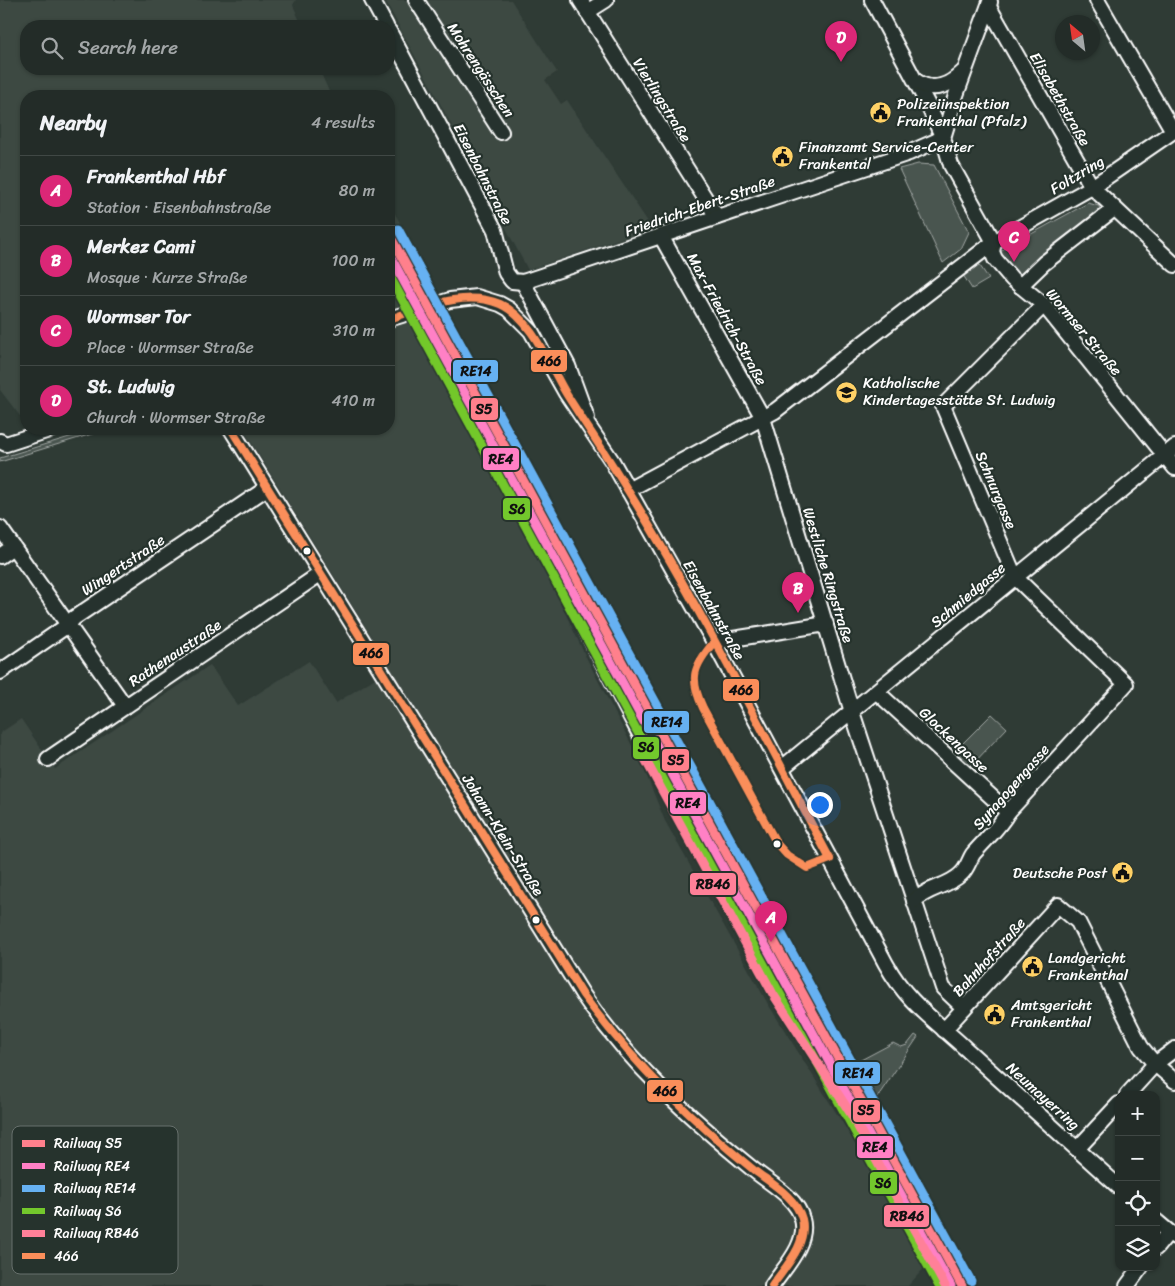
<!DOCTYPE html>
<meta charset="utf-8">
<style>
:root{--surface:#232c28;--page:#2b3430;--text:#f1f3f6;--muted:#a3a7a8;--line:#404845;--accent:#db2777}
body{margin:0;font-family:Sriracha,sans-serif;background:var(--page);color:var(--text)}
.controls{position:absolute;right:15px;bottom:15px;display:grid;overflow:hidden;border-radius:10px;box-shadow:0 1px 4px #0004}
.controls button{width:45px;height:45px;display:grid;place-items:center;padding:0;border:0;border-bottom:1px solid var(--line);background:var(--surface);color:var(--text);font:25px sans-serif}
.compass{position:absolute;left:1055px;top:15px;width:45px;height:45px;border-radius:50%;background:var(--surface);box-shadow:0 1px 4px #0004;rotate:331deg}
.you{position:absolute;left:819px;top:804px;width:18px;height:18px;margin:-12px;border:4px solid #fff;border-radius:50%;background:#1a73e8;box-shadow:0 0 0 8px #1a73e833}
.badge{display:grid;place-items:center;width:32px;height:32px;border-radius:50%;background:var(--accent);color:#fff;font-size:16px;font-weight:700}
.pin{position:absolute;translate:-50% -41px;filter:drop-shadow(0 1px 2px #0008)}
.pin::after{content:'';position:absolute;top:26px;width:18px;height:15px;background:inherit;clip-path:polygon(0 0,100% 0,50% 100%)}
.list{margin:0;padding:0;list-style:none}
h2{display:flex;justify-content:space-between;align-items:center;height:65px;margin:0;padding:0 20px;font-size:21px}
h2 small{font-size:16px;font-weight:400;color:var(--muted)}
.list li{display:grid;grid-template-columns:32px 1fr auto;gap:15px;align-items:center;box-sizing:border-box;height:70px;padding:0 20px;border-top:1px solid var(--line)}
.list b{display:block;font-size:19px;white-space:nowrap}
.list p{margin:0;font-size:16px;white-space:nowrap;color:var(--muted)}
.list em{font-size:16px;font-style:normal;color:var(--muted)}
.icon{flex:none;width:28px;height:28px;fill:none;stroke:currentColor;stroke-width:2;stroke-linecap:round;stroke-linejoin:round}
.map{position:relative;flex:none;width:1175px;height:1286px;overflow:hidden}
.search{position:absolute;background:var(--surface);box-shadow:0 1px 4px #0004;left:20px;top:20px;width:375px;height:55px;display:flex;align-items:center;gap:12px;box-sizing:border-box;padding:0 18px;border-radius:20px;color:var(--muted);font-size:19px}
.panel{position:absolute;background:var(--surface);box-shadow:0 1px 4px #0004;left:20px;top:90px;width:375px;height:345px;border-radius:20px}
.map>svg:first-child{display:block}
.built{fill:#3c4842}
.green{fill:#4a544f;stroke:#a4aaa7}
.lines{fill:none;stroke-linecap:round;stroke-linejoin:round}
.minor-casing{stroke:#fff;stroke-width:18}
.minor{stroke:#26332d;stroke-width:14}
.rail{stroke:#fff;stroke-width:4}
.bus-1-casing{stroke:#26332d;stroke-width:11}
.bus-1{stroke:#fa8e5a;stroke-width:8}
.rail-1-casing{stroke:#26332d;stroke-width:12}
.rail-2-casing{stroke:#26332d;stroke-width:12}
.rail-3-casing{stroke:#26332d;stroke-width:12}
.rail-4-casing{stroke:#26332d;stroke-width:12}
.rail-5-casing{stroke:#26332d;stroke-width:12}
.rail-1{stroke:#ff808c;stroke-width:9}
.rail-2{stroke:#ff80c5;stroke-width:9}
.rail-3{stroke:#66b1f2;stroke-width:9}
.rail-4{stroke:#73c82c;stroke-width:9}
.rail-5{stroke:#ff8098;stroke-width:9}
.bus-dot{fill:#fff;stroke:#26332d;stroke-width:2}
.labels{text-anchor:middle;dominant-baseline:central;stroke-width:4.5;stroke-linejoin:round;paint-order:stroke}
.street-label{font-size:15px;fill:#fff;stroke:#26332d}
.poi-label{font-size:15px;fill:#fff;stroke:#26332d;text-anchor:start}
.key{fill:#26332d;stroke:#67706c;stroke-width:1}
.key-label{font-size:14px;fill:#fff}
.line-badge{stroke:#26332d;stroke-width:2}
.pale-badge-label{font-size:14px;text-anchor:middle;font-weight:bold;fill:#111}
</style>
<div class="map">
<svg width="1175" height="1286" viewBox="0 0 1175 1286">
<rect width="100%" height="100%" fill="#2f3b35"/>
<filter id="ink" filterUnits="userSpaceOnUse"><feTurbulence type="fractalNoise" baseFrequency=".02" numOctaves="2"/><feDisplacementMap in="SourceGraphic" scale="10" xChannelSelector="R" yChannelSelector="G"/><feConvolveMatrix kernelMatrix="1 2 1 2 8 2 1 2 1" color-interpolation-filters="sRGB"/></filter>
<g filter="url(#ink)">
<g class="built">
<path d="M0 0H296L293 5 302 26H26V69H319L331 96H26V419L20 416 0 390Z"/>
<path d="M385 0H511L557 72 545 80 561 104 567 100 652 228 528 270Z"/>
<path d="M389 203 435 286 399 300 413 319 505 486 586 657 643 767 665 821 768 1004 862 1154 926 1266 908 1286H0V733L21 719 55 769 210 665 238 706 309 661 336 703 391 668 243 429H389Z"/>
<path d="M900 1153 915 1189 967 1286H939L878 1174Z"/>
</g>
<g class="green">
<path d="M918 164 934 165 969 232 961 249 943 263 899 169Z"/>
<path d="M1088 203 1099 206 1100 211 1020 276 1016 277 1000 254 1002 250Z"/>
<path d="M978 263 989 279 972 289 963 275Z"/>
<path d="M96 429 105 430 0 462V458Z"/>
<path d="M992 714 1007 728 971 766 955 751Z"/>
<path d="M915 1035 918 1037 874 1102 857 1066 859 1061 893 1043 901 1047 907 1045Z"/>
</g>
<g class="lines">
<defs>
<g id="minor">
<path d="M372 0 386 26"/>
<path d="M416 0 501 132"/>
<path d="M580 0 717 217"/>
<path d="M872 0 927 103 943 138 951 165 994 242 992 252 995 259 1012 279 1044 305 1175 468"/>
<path d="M1097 0 1173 131"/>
<path d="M989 7 1092 187 1175 265"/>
<path d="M587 12 606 0"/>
<path d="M389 31 495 230 506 273 512 281 523 282 909 153 943 138"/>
<path d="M916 81C933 93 949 86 963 72"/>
<path d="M943 138 956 95 990 2"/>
<path d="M661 236 763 418 852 712 943 988 964 1008"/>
<path d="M523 282 568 366 587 418"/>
<path d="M1020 286 1044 263 1114 209"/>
<path d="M389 319 450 300 477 297 500 304 509 309 531 331 566 393 612 461 714 642 886 964C908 1004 934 1019 966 1049 1017 1095 1068 1141 1119 1187"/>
<path d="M231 429 583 995C630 1064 691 1119 755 1171 771 1184 797 1198 802 1219 809 1243 784 1268 772 1286"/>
<path d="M0 441 6 444 52 429"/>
<path d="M628 490 775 411 994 242 1092 187 1175 130"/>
<path d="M0 528 125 706"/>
<path d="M0 556 13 547"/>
<path d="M714 642 826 624"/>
<path d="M0 672 68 625 74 618 267 488"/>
<path d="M877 692 1008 812"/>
<path d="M48 759 320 574"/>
<path d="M782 768 1175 447"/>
<path d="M914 901C928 887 948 887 961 874 967 869 969 860 973 854 985 840 999 828 1008 812L1126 684 1015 577 943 406 1044 305"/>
<path d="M944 1030 1058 905 1078 922 1141 1047 1155 1064 1175 1081"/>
<path d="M1127 1095 1155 1064 1175 1049"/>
<path d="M1077 1149 1119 1104"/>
<path d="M1156 1221 1175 1237"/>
<path d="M1156 1248 1169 1232"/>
<path d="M1127 1286 1141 1267"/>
</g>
</defs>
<use href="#minor" class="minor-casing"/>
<use href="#minor" class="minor"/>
<g class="rail">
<path d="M439 326 492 437"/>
<path d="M507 465 531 516 580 634 639 748"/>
<path d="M898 1170 956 1286"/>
</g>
<defs>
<g id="bus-1">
<path d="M389 319C424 308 464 289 500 304 532 318 550 367 567 395 587 427 608 457 627 489 701 608 764 735 830 859"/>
<path d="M231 429 583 995C632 1062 690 1119 755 1171 772 1184 796 1197 802 1219 808 1244 785 1267 772 1286"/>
<path d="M714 642C693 667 689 678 703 708L777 844 787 855 807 868 830 859"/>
</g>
</defs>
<use href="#bus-1" class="bus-1-casing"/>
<use href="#bus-1" class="bus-1"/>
<defs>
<path id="rail-1" d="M389 234 962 1286"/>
<path id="rail-2" d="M389 254 951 1286"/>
<path id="rail-3" d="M398 229 971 1281"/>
<path id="rail-4" d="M389 275 939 1286"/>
<path id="rail-5" d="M639 748 773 994 851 1114 945 1286"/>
</defs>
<use href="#rail-1" class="rail-1-casing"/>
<use href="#rail-2" class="rail-2-casing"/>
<use href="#rail-3" class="rail-3-casing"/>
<use href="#rail-4" class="rail-4-casing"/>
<use href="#rail-5" class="rail-5-casing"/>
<use href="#rail-1" class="rail-1"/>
<use href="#rail-2" class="rail-2"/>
<use href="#rail-3" class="rail-3"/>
<use href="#rail-4" class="rail-4"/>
<use href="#rail-5" class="rail-5"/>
</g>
</g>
<defs>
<symbol id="civic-disc" viewBox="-11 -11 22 22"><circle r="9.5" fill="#ffd166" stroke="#26332d"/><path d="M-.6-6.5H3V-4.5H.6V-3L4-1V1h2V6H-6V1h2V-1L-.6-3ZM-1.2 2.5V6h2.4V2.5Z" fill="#111"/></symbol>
<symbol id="school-disc" viewBox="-11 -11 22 22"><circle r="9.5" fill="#ffd166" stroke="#26332d"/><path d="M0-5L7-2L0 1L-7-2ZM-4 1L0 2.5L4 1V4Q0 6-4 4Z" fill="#111"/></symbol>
</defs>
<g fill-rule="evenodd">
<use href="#civic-disc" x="868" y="100" width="25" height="25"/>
<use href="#civic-disc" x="770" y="144" width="25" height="25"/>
<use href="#school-disc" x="834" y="380" width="25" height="25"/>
<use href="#civic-disc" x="1110" y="860" width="25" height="25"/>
<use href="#civic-disc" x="1020" y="954" width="25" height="25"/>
<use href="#civic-disc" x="982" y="1002" width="25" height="25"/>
</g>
<g class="bus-dot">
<circle cx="307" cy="551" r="4.5"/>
<circle cx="777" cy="844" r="4.5"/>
<circle cx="536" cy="920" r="4.5"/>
</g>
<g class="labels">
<g class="street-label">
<text transform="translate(481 70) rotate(57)">Mohrengässchen</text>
<text transform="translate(1060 99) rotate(60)">Elisabethstraße</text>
<text transform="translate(662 100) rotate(58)">Vierlingstraße</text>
<text transform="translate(483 174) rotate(63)">Eisenbahnstraße</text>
<text transform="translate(1077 175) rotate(-31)">Foltzring</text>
<text transform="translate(700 206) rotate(-19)">Friedrich-Ebert-Straße</text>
<text transform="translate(727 319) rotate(61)">Max-Friedrich-Straße</text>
<text transform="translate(1084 332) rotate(50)">Wormser Straße</text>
<text transform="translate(996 490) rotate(67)">Schnurgasse</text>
<text transform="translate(123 565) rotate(-34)">Wingertstraße</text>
<text transform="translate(828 575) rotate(73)">Westliche Ringstraße</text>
<text transform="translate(968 595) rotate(-40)">Schmiedgasse</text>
<text transform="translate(714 610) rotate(61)">Eisenbahnstraße</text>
<text transform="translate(175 653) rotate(-34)">Rathenaustraße</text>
<text transform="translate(954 740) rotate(43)">Glockengasse</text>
<text transform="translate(1011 787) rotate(-49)">Synagogengasse</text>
<text transform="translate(503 835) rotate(58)">Johann-Klein-Straße</text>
<text transform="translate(989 957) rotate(-48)">Bahnhofstraße</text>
<text transform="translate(1043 1096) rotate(42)">Neumayerring</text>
</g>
<g class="poi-label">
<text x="897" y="104">Polizeiinspektion<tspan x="897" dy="17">Frankenthal (Pfalz)</tspan></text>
<text x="799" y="147">Finanzamt Service-Center<tspan x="799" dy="17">Frankental</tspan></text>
<text x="863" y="383">Katholische<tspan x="863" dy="17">Kindertagesstätte St. Ludwig</tspan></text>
<text x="1107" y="873" text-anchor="end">Deutsche Post</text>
<text x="1048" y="958">Landgericht<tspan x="1048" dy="17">Frankenthal</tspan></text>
<text x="1011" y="1005">Amtsgericht<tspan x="1011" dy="17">Frankenthal</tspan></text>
</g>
</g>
<rect x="12" y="1126" width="166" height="148" rx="8" class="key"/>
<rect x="22" y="1140" width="23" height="7" fill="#ff808c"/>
<rect x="22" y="1163" width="23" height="6" fill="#ff80c5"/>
<rect x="22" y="1185" width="23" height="7" fill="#66b1f2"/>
<rect x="22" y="1208" width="23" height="6" fill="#73c82c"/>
<rect x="22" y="1230" width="23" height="7" fill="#ff8098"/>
<rect x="22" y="1253" width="23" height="6" fill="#fa8e5a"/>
<g class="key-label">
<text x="54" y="1148">Railway S5</text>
<text x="54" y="1171">Railway RE4</text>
<text x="54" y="1193">Railway RE14</text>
<text x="54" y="1216">Railway S6</text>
<text x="54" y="1238">Railway RB46</text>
<text x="54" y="1261">466</text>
</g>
<g class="line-badge">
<rect x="530" y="349" width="38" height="24" rx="5" fill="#fa8e5a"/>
<rect x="452" y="359" width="47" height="24" rx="5" fill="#66b1f2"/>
<rect x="470" y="397" width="29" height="24" rx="5" fill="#ff808c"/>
<rect x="482" y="447" width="38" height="24" rx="5" fill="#ff80c5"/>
<rect x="502" y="497" width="29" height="24" rx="5" fill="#73c82c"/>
<rect x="352" y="642" width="38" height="24" rx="5" fill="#fa8e5a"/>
<rect x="722" y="678" width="38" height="24" rx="5" fill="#fa8e5a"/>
<rect x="643" y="710" width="47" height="24" rx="5" fill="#66b1f2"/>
<rect x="632" y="736" width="28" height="24" rx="5" fill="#73c82c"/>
<rect x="661" y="748" width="29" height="24" rx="5" fill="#ff808c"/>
<rect x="669" y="791" width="38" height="24" rx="5" fill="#ff80c5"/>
<rect x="689" y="872" width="48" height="24" rx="5" fill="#ff8098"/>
<rect x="834" y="1061" width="47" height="24" rx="5" fill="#66b1f2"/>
<rect x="646" y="1079" width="38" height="24" rx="5" fill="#fa8e5a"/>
<rect x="852" y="1099" width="29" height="24" rx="5" fill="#ff808c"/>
<rect x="856" y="1135" width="38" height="24" rx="5" fill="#ff80c5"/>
<rect x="869" y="1171" width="29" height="24" rx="5" fill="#73c82c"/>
<rect x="883" y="1204" width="47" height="24" rx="5" fill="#ff8098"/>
</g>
<g class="pale-badge-label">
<text x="549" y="366">466</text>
<text x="476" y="376">RE14</text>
<text x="484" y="414">S5</text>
<text x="501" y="464">RE4</text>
<text x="517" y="514">S6</text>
<text x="371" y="658">466</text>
<text x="741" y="695">466</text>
<text x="667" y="727">RE14</text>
<text x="646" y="752">S6</text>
<text x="676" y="765">S5</text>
<text x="688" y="808">RE4</text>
<text x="713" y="889">RB46</text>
<text x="858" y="1078">RE14</text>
<text x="665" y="1096">466</text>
<text x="866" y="1115">S5</text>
<text x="875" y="1152">RE4</text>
<text x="883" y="1188">S6</text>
<text x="907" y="1221">RB46</text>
</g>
</svg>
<div class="controls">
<button>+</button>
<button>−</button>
<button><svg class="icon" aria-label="locate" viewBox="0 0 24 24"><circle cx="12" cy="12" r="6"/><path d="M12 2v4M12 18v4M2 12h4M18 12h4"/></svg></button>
<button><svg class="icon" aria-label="layers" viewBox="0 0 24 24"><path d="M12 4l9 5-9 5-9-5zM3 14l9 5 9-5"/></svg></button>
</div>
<svg class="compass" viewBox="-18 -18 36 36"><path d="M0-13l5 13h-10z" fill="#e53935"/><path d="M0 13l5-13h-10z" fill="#a3a7a8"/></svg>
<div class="you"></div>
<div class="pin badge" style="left:771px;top:942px">A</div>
<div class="pin badge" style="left:798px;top:613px">B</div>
<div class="pin badge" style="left:1014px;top:262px">C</div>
<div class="pin badge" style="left:841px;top:62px">D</div>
<div class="search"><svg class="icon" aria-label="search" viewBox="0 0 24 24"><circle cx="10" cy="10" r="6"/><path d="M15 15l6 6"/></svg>Search here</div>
<section class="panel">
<h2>Nearby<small>4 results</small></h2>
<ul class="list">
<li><span class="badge">A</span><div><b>Frankenthal Hbf</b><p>Station · Eisenbahnstraße</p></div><em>80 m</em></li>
<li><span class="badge">B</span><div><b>Merkez Cami</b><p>Mosque · Kurze Straße</p></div><em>100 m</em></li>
<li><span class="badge">C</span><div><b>Wormser Tor</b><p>Place · Wormser Straße</p></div><em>310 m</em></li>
<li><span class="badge">D</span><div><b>St. Ludwig</b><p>Church · Wormser Straße</p></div><em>410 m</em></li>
</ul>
</section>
</div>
